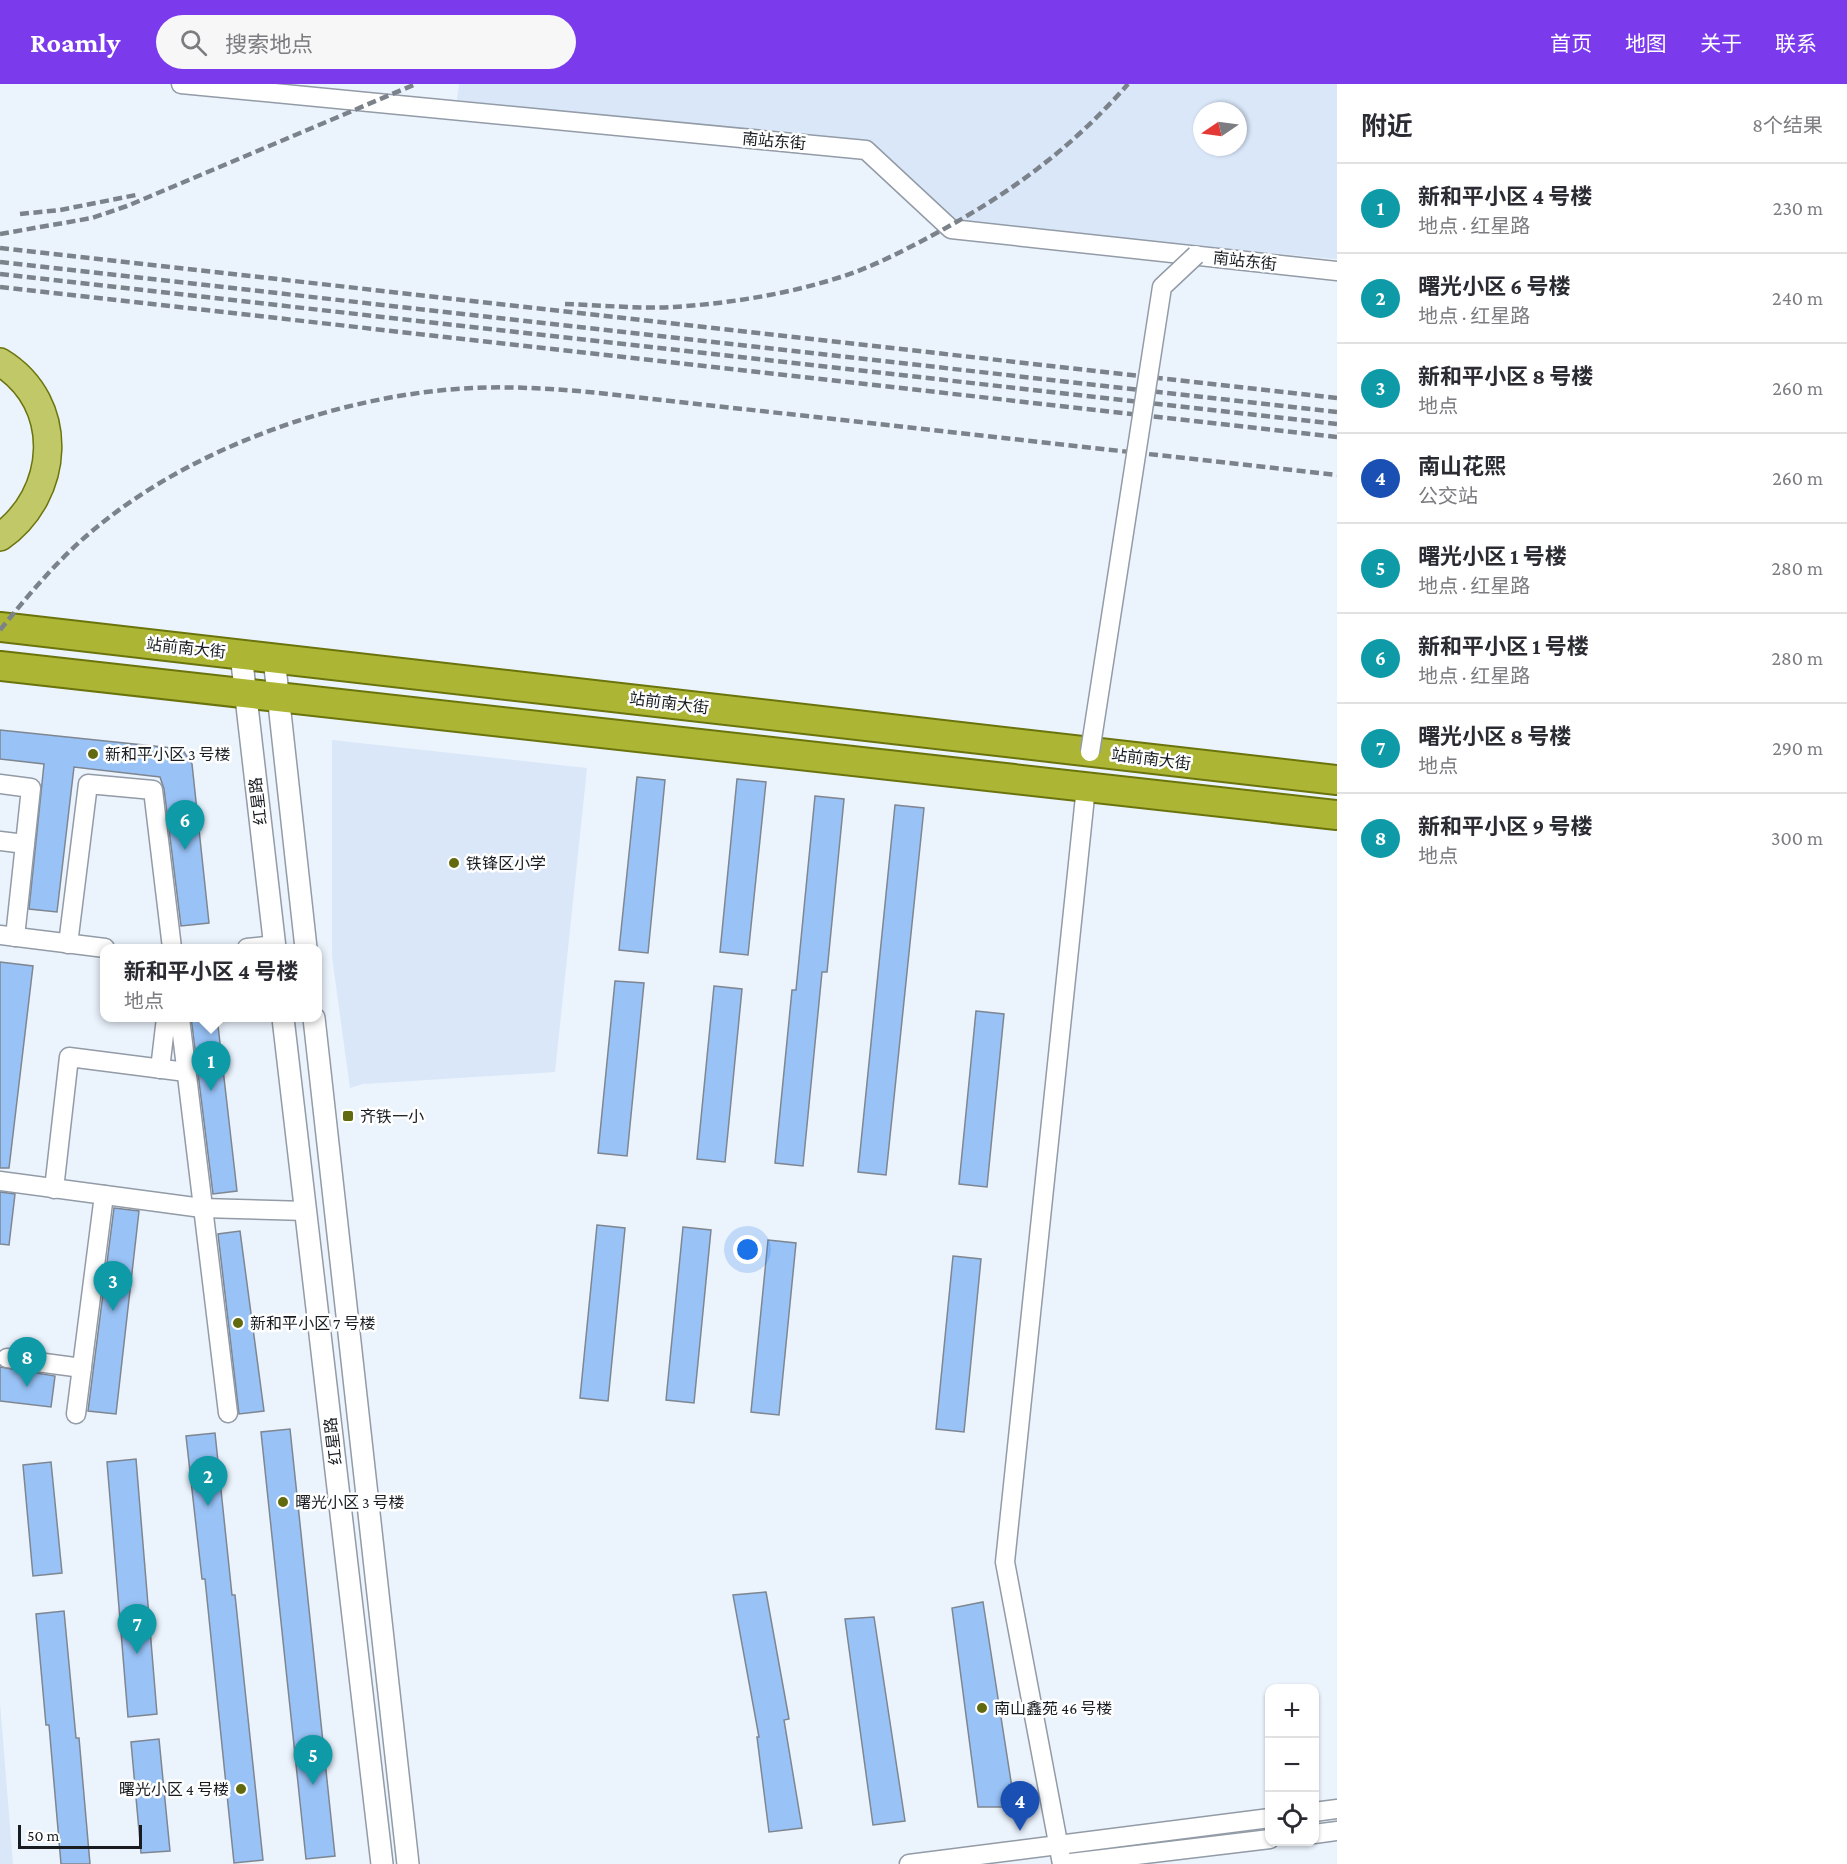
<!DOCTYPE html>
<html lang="zh">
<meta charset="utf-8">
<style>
:root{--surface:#fff;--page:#f7f7f7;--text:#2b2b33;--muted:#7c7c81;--line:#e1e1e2;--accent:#7c3aed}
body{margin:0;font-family:"Crimson Pro","Noto Sans SC",serif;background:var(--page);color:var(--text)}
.controls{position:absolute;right:18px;bottom:18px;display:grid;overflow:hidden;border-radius:12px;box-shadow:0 2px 4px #0004}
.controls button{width:54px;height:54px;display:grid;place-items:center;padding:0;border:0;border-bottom:2px solid var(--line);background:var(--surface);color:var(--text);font:30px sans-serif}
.compass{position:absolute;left:1193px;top:18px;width:54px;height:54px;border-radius:50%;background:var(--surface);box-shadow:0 2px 4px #0004;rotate:257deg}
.scale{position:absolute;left:18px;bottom:15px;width:124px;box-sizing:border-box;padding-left:6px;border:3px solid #181c20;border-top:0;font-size:16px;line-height:21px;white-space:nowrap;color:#181c20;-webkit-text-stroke:4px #fff;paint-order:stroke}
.you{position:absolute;left:748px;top:1166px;width:21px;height:21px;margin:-15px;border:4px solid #fff;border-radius:50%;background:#1a73e8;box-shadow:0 0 0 9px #1a73e833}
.badge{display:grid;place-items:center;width:39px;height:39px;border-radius:50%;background:var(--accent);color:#fff;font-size:20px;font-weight:700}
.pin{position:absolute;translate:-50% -50px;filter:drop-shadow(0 2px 3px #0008)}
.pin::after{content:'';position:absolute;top:32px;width:21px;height:18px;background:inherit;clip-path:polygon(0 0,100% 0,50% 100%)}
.popup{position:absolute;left:100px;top:860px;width:222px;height:78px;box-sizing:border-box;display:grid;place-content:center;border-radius:12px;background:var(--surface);filter:drop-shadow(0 2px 4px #0005);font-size:20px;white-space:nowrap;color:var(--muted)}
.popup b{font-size:22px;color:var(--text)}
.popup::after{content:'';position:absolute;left:50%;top:100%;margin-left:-12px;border:12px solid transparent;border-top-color:var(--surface)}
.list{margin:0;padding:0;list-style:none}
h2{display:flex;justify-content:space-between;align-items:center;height:78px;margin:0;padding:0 24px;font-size:26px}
h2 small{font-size:20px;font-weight:400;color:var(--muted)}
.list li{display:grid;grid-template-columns:39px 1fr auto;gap:18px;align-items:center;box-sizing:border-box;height:90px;padding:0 24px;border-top:2px solid var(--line)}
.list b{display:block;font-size:22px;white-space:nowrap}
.list p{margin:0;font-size:20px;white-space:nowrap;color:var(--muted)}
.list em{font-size:20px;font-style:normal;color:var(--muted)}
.icon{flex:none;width:33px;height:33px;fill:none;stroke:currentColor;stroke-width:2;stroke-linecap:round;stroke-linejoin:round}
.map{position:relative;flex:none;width:1337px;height:1780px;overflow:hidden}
header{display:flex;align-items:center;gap:36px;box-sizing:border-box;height:84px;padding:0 30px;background:var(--accent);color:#fff}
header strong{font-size:28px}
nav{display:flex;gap:33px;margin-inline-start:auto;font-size:21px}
.search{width:420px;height:54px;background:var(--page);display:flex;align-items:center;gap:15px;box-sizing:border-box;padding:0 21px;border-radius:33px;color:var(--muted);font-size:22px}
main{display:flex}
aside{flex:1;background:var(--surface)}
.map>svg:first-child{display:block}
.built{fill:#d9e7f9;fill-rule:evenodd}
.building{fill:#99c3f7;stroke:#7e8691;stroke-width:1.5}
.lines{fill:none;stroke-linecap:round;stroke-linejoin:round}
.minor-casing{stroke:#929ba6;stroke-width:21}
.tertiary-casing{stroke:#929ba6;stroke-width:24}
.primary-casing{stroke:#6b740c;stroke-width:30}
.trunk-casing{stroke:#6b740c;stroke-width:32}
.minor{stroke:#fff;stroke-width:18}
.tertiary{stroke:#fff;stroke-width:21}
.primary{stroke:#c1c867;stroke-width:27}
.trunk{stroke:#acb634;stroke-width:28}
.rail{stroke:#7c8289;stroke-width:4.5;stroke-dasharray:9 4.5;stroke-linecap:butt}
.minor-bridge-casing{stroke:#929ba6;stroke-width:21;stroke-linecap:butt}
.minor-bridge{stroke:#fff;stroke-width:18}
.poi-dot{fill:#626a0f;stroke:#fff;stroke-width:2}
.labels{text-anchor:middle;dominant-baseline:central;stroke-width:5;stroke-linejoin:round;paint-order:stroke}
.street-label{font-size:16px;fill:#181c20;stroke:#fff}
.poi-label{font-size:16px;fill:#181c20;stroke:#fff;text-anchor:start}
</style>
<header>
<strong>Roamly</strong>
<div class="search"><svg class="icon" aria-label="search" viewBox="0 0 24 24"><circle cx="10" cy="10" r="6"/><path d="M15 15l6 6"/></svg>搜索地点</div>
<nav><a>首页</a><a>地图</a><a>关于</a><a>联系</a></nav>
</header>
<main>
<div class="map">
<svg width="1337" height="1780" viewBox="0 0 1337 1780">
<rect width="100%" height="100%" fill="#ebf3fd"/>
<g class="built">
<path d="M459 0H1337V175L961 141 868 62 457 16ZM1202 27H1238V63H1202Z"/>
<path d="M332 656 587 684 555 988 363 1000 350 1004 332 873Z"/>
<path d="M0 1619 13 1780H0Z"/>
</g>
<g class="building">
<path d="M0 646 182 665 192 680 209 839 181 842 164 705 160 693 74 683 57 828 29 825 44 680 0 675Z"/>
<path d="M637 693 665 696 648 869 619 866Z"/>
<path d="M737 695 766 698 748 871 720 868Z"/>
<path d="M815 712 844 715 827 888H822L803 1082 775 1079 792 906H796Z"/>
<path d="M895 721 924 724 886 1091 858 1088Z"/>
<path d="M0 878 33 882 9 1084H0Z"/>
<path d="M615 897 644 899 627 1072 598 1069Z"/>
<path d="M714 902 742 905 725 1078 697 1075Z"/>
<path d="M976 927 1004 930 987 1103 959 1100Z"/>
<path d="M191 933H217L237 1107 213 1110Z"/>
<path d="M0 1108 15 1110 9 1161 0 1160Z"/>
<path d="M114 1124 139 1127 116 1330 88 1327Z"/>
<path d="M597 1141 625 1144 608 1317 580 1314Z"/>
<path d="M683 1143 711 1146 694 1319 666 1316Z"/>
<path d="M240 1147 264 1327 239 1330 218 1150Z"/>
<path d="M768 1156 796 1159 779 1331 751 1328Z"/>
<path d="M953 1172 981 1175 964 1348 936 1345Z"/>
<path d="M0 1283 55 1292 51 1323 0 1317Z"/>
<path d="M290 1345 335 1772 306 1775 261 1348Z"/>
<path d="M215 1349 232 1511H235L263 1776 234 1779 205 1495H202L186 1352Z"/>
<path d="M136 1375 157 1630 128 1633 107 1378Z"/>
<path d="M51 1378 62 1489 33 1492 23 1381Z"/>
<path d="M766 1508 789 1635 784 1636 802 1744 769 1748 757 1653H759L733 1511Z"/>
<path d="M983 1518 1015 1723H978L952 1524Z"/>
<path d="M64 1527 76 1654H79L90 1780H61L49 1641H46L36 1530Z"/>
<path d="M874 1533 905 1737 873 1741 845 1535Z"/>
<path d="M159 1655 170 1767 141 1769 131 1658Z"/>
</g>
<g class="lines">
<defs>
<g id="minor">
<path d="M181 0 866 66 951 145 1337 187"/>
<path d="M0 700 31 704 15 853"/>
<path d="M0 757 25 760"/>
<path d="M0 851 105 864"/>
<path d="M68 860 88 700 153 706 172 864"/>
<path d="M247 864 275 861"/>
<path d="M180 934 228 1329"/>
<path d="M160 985 166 934"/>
<path d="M0 1097 202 1124 306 1127"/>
<path d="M54 1105 69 973 186 988"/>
<path d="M7 1274 82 1284"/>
<path d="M76 1330 104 1111"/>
<path d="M1314 1728 1337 1725"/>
<path d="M1314 1750 1337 1747"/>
<path d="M909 1780 1270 1734"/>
<path d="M1062 1780 1005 1478 1086 703"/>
<path d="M1062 1780 1270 1755"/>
</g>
<g id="tertiary">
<path d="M241 570 275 864"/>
<path d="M274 574 306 864"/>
<path d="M283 934 382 1780"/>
<path d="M314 934 408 1780"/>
</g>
<path id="primary" d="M0 278C67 319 60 411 0 453"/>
<g id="trunk">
<path d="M0 543 1337 696"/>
<path d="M0 582 1337 731"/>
</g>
</defs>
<use href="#minor" class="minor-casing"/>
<use href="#tertiary" class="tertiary-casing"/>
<use href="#primary" class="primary-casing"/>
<use href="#trunk" class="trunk-casing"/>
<use href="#minor" class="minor"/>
<use href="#tertiary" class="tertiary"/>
<use href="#primary" class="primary"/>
<use href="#trunk" class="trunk"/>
<g class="rail">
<path d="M20 130 60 126 136 111"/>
<path d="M0 150 92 134 127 122 416 0"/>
<path d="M0 164 1337 314"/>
<path d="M0 178 1337 328"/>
<path d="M0 190 1337 340"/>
<path d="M0 203 1337 353"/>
<path d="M565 220C601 221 638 225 674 223 732 219 789 210 844 192 874 182 903 167 931 152 1008 111 1070 66 1128 0"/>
<path d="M0 546C30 509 60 473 97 443 195 362 344 310 472 304 514 302 557 305 599 309L1337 391"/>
</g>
<defs>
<path id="minor-bridge" d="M1090 668 1162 203 1196 171"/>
</defs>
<use href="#minor-bridge" class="minor-bridge-casing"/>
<use href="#minor-bridge" class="minor-bridge"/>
</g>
<g class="poi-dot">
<circle cx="93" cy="670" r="6"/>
<circle cx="454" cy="779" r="6"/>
<rect x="342" y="1026" width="12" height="12" rx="3"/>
<circle cx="238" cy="1239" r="6"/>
<circle cx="283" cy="1418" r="6"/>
<circle cx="982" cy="1624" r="6"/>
<circle cx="241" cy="1705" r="6"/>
</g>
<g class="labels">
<g class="street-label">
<text transform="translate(774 57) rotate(5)">南站东街</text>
<text transform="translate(1245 177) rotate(6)">南站东街</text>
<text transform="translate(186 564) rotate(6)">站前南大街</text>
<text transform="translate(669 619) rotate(7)">站前南大街</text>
<text transform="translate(1151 675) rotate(7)">站前南大街</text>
<text transform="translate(258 717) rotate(-97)">红星路</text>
<text transform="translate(333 1357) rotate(-97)">红星路</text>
</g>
<g class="poi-label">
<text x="105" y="670">新和平小区 3 号楼</text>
<text x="466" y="779">铁锋区小学</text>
<text x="360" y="1032">齐铁一小</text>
<text x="250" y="1239">新和平小区 7 号楼</text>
<text x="295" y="1418">曙光小区 3 号楼</text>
<text x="994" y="1624">南山鑫苑 46 号楼</text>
<text x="229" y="1705" text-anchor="end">曙光小区 4 号楼</text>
</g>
</g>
</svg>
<div class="controls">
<button>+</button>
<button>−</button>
<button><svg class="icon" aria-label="locate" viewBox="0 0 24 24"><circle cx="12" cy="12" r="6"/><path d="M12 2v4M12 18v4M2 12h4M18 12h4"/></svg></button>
</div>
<svg class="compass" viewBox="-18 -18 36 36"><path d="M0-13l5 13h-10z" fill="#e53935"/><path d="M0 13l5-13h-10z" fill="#7c7c81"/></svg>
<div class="scale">50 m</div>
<div class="you"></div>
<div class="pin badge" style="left:211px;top:1007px;background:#0f9aa8">1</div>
<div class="popup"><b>新和平小区 4 号楼</b>地点</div>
<div class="pin badge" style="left:208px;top:1422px;background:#0f9aa8">2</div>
<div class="pin badge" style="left:113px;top:1227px;background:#0f9aa8">3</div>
<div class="pin badge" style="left:1020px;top:1747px;background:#1a4fb4">4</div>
<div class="pin badge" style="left:313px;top:1701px;background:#0f9aa8">5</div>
<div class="pin badge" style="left:185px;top:766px;background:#0f9aa8">6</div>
<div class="pin badge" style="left:137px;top:1570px;background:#0f9aa8">7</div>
<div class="pin badge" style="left:27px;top:1303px;background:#0f9aa8">8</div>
</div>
<aside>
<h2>附近<small>8个结果</small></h2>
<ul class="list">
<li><span class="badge" style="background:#0f9aa8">1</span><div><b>新和平小区 4 号楼</b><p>地点 · 红星路</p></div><em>230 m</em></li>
<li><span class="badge" style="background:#0f9aa8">2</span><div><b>曙光小区 6 号楼</b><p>地点 · 红星路</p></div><em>240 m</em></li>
<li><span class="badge" style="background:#0f9aa8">3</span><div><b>新和平小区 8 号楼</b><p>地点</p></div><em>260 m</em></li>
<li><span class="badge" style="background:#1a4fb4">4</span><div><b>南山花熙</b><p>公交站</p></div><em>260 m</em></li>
<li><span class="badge" style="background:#0f9aa8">5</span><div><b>曙光小区 1 号楼</b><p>地点 · 红星路</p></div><em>280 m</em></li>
<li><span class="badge" style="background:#0f9aa8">6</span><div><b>新和平小区 1 号楼</b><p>地点 · 红星路</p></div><em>280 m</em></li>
<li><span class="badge" style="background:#0f9aa8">7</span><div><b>曙光小区 8 号楼</b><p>地点</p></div><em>290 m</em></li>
<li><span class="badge" style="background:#0f9aa8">8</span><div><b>新和平小区 9 号楼</b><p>地点</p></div><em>300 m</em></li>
</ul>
</aside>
</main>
